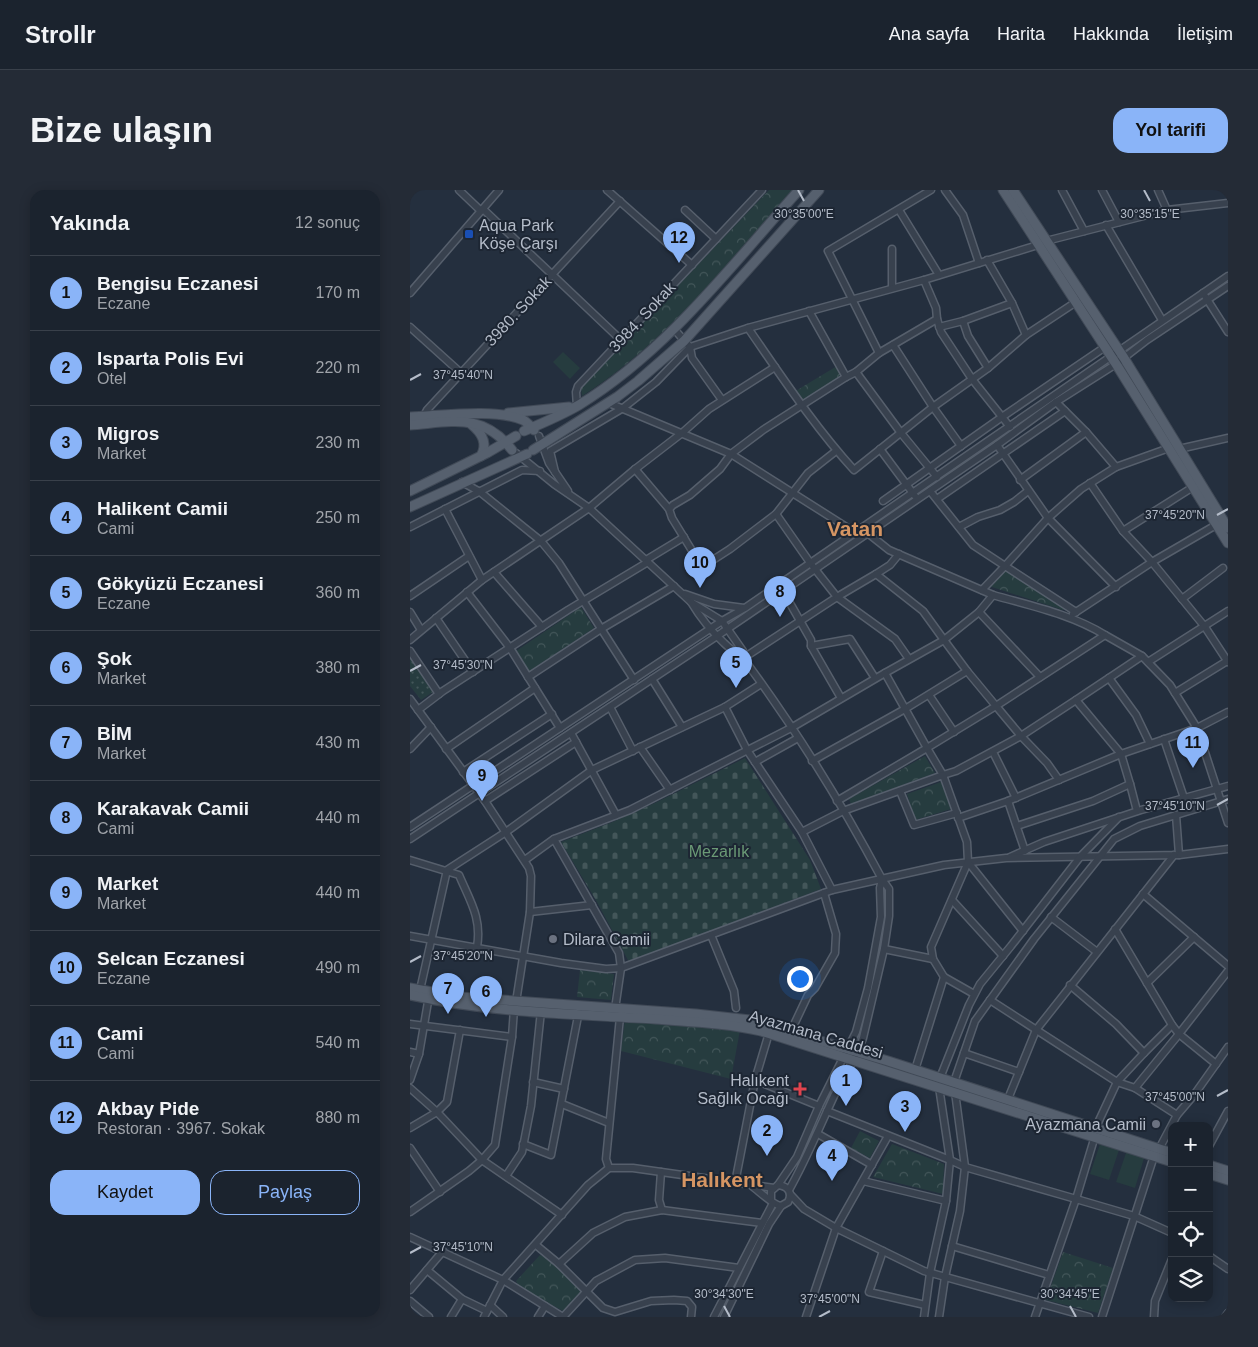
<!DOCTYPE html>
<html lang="tr">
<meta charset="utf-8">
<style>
:root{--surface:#1b232e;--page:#242b36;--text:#f1f3f6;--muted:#a0a4aa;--line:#39404a;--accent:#8ab4f8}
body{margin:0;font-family:Arial,sans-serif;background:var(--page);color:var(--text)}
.controls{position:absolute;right:15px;bottom:15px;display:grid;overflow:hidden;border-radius:10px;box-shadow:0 2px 12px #0003}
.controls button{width:45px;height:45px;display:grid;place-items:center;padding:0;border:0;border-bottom:1px solid var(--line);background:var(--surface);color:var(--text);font:25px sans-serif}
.you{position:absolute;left:389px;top:788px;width:18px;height:18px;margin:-12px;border:4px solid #fff;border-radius:50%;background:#1a73e8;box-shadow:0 0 0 8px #1a73e833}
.badge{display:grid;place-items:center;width:32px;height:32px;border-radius:50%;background:var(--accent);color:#111;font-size:16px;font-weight:700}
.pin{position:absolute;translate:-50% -41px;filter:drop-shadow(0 1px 2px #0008)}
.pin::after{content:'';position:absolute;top:26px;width:18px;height:15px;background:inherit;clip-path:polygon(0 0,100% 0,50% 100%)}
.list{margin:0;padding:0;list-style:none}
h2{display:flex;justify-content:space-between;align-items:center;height:65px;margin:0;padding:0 20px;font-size:21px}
h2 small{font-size:16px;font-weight:400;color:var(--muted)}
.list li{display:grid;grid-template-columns:32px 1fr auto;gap:15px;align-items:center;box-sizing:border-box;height:75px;padding:0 20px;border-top:1px solid var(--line)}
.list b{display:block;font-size:19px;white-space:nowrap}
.list p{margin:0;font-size:16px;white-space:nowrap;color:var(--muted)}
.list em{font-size:16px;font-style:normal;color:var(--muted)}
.actions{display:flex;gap:10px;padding:15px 20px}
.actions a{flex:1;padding:11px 0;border:1px solid var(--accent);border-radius:15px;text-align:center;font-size:18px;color:var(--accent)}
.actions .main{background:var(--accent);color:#111}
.icon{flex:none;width:28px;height:28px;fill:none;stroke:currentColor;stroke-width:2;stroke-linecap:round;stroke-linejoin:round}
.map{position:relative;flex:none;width:818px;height:1127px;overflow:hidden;border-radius:15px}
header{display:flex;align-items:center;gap:30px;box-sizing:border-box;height:70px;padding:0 25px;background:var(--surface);border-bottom:1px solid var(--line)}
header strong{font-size:24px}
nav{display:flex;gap:28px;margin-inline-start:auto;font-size:18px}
.intro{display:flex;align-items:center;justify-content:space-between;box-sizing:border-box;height:120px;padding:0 30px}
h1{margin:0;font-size:35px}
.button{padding:12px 22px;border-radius:15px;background:var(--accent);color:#111;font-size:18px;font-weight:700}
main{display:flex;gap:30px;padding:0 30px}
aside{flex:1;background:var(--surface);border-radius:15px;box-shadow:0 2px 12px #0003}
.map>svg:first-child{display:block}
.grass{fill:url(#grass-dots)}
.forest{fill:url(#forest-crowns)}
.cemetery{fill:url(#cemetery-stones)}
.garden{fill:#263c3f}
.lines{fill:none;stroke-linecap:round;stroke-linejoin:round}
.minor-casing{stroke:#565f6c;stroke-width:9}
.major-casing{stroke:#414a57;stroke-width:11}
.minor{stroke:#38414e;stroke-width:6}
.major{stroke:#56606e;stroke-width:9}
.ticks{fill:none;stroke:#b4bcc9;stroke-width:2}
.transit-dot{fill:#1a4fb4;stroke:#1d2633;stroke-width:2}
.worship-dot{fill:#6b7280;stroke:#1d2633;stroke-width:2}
.health-dot{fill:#e0444e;stroke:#1d2633;stroke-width:2}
.labels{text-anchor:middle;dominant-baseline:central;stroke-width:4;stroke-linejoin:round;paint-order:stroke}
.poi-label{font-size:16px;fill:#b4bcc9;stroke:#1d2633;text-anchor:start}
.street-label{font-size:16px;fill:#b4bcc9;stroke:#1d2633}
.park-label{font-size:16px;fill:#6b9a76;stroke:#1d2633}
.district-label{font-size:21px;font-weight:bold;fill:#d59563;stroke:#1d2633}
.ticks-label{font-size:12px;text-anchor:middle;fill:#b4bcc9;stroke:#1d2633;stroke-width:4;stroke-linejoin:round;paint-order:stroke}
</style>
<header>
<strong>Strollr</strong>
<nav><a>Ana sayfa</a><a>Harita</a><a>Hakkında</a><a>İletişim</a></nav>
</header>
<div class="intro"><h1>Bize ulaşın</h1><a class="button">Yol tarifi</a></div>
<main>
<aside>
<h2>Yakında<small>12 sonuç</small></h2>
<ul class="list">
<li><span class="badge">1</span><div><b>Bengisu Eczanesi</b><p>Eczane</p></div><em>170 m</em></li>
<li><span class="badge">2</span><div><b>Isparta Polis Evi</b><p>Otel</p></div><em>220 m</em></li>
<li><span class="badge">3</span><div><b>Migros</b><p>Market</p></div><em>230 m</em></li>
<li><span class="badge">4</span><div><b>Halikent Camii</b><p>Cami</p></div><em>250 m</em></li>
<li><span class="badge">5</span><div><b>Gökyüzü Eczanesi</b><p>Eczane</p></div><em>360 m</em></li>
<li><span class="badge">6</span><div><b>Şok</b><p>Market</p></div><em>380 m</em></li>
<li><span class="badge">7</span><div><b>BİM</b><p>Market</p></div><em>430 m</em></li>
<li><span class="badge">8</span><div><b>Karakavak Camii</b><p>Cami</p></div><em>440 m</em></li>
<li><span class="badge">9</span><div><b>Market</b><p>Market</p></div><em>440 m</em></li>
<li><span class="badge">10</span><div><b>Selcan Eczanesi</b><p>Eczane</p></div><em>490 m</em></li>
<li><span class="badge">11</span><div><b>Cami</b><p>Cami</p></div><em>540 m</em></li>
<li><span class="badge">12</span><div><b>Akbay Pide</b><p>Restoran · 3967. Sokak</p></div><em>880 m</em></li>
</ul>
<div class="actions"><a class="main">Kaydet</a><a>Paylaş</a></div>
</aside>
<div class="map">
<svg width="818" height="1127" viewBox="0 0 818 1127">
<defs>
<pattern id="grass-dots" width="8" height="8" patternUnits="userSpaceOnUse" patternTransform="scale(1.25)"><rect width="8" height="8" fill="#263c3f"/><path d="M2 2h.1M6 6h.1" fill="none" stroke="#435659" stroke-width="1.8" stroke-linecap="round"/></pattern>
<pattern id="forest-crowns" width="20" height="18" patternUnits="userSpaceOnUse" patternTransform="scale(1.25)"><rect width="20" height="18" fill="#263c3f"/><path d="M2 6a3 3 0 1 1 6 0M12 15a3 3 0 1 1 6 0" fill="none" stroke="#435659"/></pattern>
<pattern id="cemetery-stones" width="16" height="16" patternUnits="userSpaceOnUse" patternTransform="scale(1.25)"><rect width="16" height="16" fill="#263c3f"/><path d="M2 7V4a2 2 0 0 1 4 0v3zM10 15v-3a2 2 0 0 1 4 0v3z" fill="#435659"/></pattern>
</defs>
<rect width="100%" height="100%" fill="#242f3e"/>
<path class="grass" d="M0 467 23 502 11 510 0 496Z"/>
<g class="forest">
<path d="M359 0H382C317 73 256 153 172 206L171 198Z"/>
<path d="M427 176 432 186 390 211 384 202Z"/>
<path d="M596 379 656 418 653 420 579 396Z"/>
<path d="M171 417 184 438 118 482 106 461Z"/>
<path d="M515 566 525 583 441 614 439 609Z"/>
<path d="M531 592 541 619 505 630 497 604Z"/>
<path d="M170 780 204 784 201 810 167 807Z"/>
<path d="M215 829 330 840 321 889 211 861Z"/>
<path d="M450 941 469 951 460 968 441 958Z"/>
<path d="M482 954 534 974 533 1004 463 987Z"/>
<path d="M653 1062 703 1078 688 1123 636 1110Z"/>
<path d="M130 1065 135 1067 173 1101 153 1121 109 1097 106 1091Z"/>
</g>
<path class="cemetery" d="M335 568 400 670 411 699 219 772 187 712 151 652 205 631 245 613Z"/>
<g class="garden">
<path d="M153 162 170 178 160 189 143 172Z"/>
<path d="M691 951 710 957 699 990 680 984Z"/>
<path d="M717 960 735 965 725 998 706 992Z"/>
</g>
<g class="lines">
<defs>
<g id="minor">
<path d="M49 0 71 21"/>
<path d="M197 0 282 75"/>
<path d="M535 0 553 25 569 73"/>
<path d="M652 0 674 41"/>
<path d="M692 0 709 32"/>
<path d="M748 0 757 20"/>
<path d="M73 19 211 150"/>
<path d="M275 20 306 49"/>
<path d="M489 20 529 85"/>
<path d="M696 35 752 130"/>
<path d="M636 51 757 20 818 13"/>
<path d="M577 70 602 113 616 145"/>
<path d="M514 90 526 118 527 129 531 142 562 189 600 237"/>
<path d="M482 98V59"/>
<path d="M0 103 89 0"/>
<path d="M793 103 818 142"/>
<path d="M399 121 436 187"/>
<path d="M553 131 558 146 578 178"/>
<path d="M0 137 51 183"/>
<path d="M529 137 553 131 602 113"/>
<path d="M338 138 514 90 628 55"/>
<path d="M264 139 280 157 338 138C372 187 404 236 444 280L523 217 578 178 616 145 666 112"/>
<path d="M483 155 523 217 551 256"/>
<path d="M280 157 282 168 312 210"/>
<path d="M469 163 418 61 521 0"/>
<path d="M446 182 491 243 527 287"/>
<path d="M199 213 321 264 449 345"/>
<path d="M167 216 166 202 168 196 352 0"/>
<path d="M13 228 17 220 210 11"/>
<path d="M676 242 706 277 671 299 638 328 706 397"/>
<path d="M129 246 139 273 158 301"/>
<path d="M587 255 638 328 595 376 666 422"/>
<path d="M470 259 505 306"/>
<path d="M769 259 818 248"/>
<path d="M106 263 144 294 179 318 281 412 312 431 333 461 337 472"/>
<path d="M706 277 759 258"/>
<path d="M225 279 259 319 262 328 292 377 320 359 366 324 398 283 426 261"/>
<path d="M145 282 140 261 213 218 246 192 280 157"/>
<path d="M610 290 676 242 646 212"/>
<path d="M52 292 70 302 131 351 149 373 224 490"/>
<path d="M520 301 563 355 595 376 572 400"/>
<path d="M527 309 655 221"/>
<path d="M473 311 592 227 695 157"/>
<path d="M35 319 72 390"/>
<path d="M259 319 263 315 280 305 310 279 321 264 353 240 436 187 446 182 469 163 527 129"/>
<path d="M806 335 742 372 795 437 818 472"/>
<path d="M0 337 112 280 130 281"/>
<path d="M549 337 568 327 590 320 604 312 618 301"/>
<path d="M455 341 479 360 583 405"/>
<path d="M713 341 783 297"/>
<path d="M236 370 274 347"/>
<path d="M84 382 132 437"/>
<path d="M466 384 480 375 489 364"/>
<path d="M373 401 401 450V456L431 508"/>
<path d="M57 402 100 458 150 538"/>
<path d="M275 404 304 414 334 418"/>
<path d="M0 406 59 366"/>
<path d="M772 409 813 378"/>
<path d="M281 412C290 427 300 440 314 453 322 461 332 466 339 476 388 543 433 616 472 689"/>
<path d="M0 422 11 440"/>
<path d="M663 424 742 372 713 341 680 293"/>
<path d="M26 428 63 482"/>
<path d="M0 450 72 390 179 318 224 280 272 243 299 219 365 177"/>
<path d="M401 456 440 449 465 488"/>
<path d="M0 461 29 504"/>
<path d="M732 466 760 495 787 538 711 564 666 510Z"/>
<path d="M335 467 427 407 401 374 366 324"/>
<path d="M499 469 485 449 427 407 466 384 513 421 534 450 569 422"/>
<path d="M738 472 818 421"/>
<path d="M475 483 534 450 557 481"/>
<path d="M118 487 191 439 264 396"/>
<path d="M630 487 569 422 583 405C621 416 661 424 695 445"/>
<path d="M699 488 726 525 740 554"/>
<path d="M242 489 272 537"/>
<path d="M765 503 817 471"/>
<path d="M519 505 544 542"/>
<path d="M0 509 75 611 119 678 121 686 120 722 106 812"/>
<path d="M200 517 223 561"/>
<path d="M315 517 337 560 392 642 422 700"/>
<path d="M8 520 33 501 158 420 238 372"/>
<path d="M818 522 787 538 818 633"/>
<path d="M161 543 206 625"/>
<path d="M754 549 774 608"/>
<path d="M230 557 260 600"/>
<path d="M0 559 21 537"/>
<path d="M36 559 125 498"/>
<path d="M583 562 606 608"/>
<path d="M402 571 495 519 557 481 586 516 695 445 732 466"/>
<path d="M345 572 388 548"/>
<path d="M53 582 142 524"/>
<path d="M490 601 504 635 547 623"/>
<path d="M75 611 166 552"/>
<path d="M427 611 517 558 533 585 546 581 611 546 637 573 649 590"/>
<path d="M598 611 711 564 720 594"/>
<path d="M766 625 769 665"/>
<path d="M548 628 598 611 615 661"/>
<path d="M607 636 683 611 720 594 727 621"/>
<path d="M0 637 312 431 335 418C497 308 656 196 818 86"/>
<path d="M392 642 433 621 533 585 557 652 558 672"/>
<path d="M0 649 307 446 587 255 646 212 706 174 737 150 818 96"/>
<path d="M144 649 220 620 381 538 475 483 517 558 586 516 611 546 666 510"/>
<path d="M600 667 634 652 731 620 818 596"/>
<path d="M0 670 49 685C60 711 72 728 67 757"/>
<path d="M115 670 144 649 209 763 211 778 422 700 534 675 596 668 769 665 818 659"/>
<path d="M733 704 818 776"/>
<path d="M542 710 593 766"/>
<path d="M120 722 182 715"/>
<path d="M641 727 687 762"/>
<path d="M301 745 324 801 326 818"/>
<path d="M0 746 151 773 196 779 211 778 205 819"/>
<path d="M474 759 523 769"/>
<path d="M534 787 523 769 521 757 558 672 613 741"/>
<path d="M737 793 784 747"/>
<path d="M660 795 706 834 734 863 762 835 705 739"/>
<path d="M10 800 37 680 96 642 182 580 315 517 351 494"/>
<path d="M580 810 707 892 686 937"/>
<path d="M0 834 102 847"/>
<path d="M381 841 398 805 405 798 425 763 426 744 414 703"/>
<path d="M0 862 9 864"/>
<path d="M554 863 609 882"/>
<path d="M806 874 769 844 818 781"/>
<path d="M505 880 534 787 564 804"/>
<path d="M530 888 559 815 570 794 601 756 670 667 709 627"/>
<path d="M0 890 9 864 19 806"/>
<path d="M345 890 409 916"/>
<path d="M123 892 154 899"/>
<path d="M544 892 565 831 624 749 704 649 730 636 818 609"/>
<path d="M0 898 27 922 72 970 152 1025"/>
<path d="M725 898 707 892 734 863"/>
<path d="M598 909 626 840 764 665"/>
<path d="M152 914 199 933"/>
<path d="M417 921 540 970 555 977 666 1009 685 946"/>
<path d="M767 925 784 905 818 857"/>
<path d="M0 938 27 922 37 912 50 840"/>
<path d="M408 944 462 975"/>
<path d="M113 954 141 965 169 821"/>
<path d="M799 956 818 921"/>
<path d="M0 958 30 1002"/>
<path d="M749 959 767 925 725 898 769 844 762 835"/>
<path d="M199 978 196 969 210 827"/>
<path d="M251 982 249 1010 252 1020"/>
<path d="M96 986 112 962 121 916 131 821"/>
<path d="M453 991 536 1011"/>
<path d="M325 993 345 890 359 843"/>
<path d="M368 995 387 967 409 916 446 842 458 798 471 727 470 698 472 689 479 699V726L474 759 453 848C446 868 434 887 424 906 409 938 396 970 379 1000"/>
<path d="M342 996C350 1002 363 1015 371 1016L378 1012C383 1003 378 996 368 995L361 1001V1009"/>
<path d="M380 1004 394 1019 426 1038 514 1081 679 1127"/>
<path d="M0 1022 59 981 72 970 85 955 102 847 104 819"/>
<path d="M0 1047 93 1090 153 1127"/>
<path d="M126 1055 149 1074 193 1118 205 1122 241 1111 264 1110 277 1111 282 1117 281 1127"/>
<path d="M542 1056 639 1085"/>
<path d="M473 1061 459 1102 515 1115"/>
<path d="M799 1066 818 1079"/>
<path d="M149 1074 183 1043 215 1027 252 1020 352 1033"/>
<path d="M17 1080 52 1109 77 1121"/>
<path d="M0 1100 33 1061"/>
<path d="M0 1111 19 1127"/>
<path d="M80 1115 93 1127"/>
<path d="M41 1127 52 1109"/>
<path d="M74 1127 93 1090 178 995 199 978H223L364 998"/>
<path d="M128 1127 135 1116"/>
<path d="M153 1127 186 1091 225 1070 255 1068 329 1078"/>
<path d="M304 1127 363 1013"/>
<path d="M314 1127 359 1034 371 1016"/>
<path d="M396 1127 426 1038 478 946"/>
<path d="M514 1127 520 1083 536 1011 540 970 529 897"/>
<path d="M529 1127 535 1087 550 1021 555 977 545 902"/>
<path d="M625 1127 666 1009 724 1026 762 1043"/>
<path d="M692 1127 744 966"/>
<path d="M744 1127 745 1111 762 1069"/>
<path d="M815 1127 818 1123"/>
</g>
<g id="major">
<path d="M593 0 706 174 818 353"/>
<path d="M603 0 714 168 818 338"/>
<path d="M98 223 159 217"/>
<path d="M0 227C30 226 85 218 113 230 117 232 121 237 124 240"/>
<path d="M61 234C72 243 78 253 71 266"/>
<path d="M0 235C42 232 73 222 102 260"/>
<path d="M114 241C133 233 152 225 169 215 257 161 321 76 389 0"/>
<path d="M123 260 207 207 228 191 274 151 409 0"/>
<path d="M0 301 77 263 106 246"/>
<path d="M0 317 117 264"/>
<path d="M0 798 50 807 286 824 340 830 478 871 762 963"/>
<path d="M0 805C80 823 164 824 245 829 281 832 316 833 351 841L762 972"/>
<path d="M799 975 818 981"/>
<path d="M799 984 818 990"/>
</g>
</defs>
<use href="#minor" class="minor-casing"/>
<use href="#major" class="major-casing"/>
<use href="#minor" class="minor"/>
<use href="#major" class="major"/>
</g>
<path class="ticks" d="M388 0 394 11M734 0 740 11M0 190 11 184M807 325 818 319M0 481 11 475M807 615 818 609M0 772 11 766M807 906 818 900M0 1063 11 1057M314 1116 320 1127M660 1116 666 1127M409 1127 420 1121"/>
<rect class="transit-dot" x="54" y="39" width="10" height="10" rx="2.5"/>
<g class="worship-dot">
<circle cx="143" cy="749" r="5"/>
<circle cx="746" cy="934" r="5"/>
</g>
<path class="health-dot" d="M387.5 891.5h5v5h5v5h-5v5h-5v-5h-5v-5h5z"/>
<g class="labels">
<g class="poi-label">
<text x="69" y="35">Aqua Park<tspan x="69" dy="18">Köşe Çarşı</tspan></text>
<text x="153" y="749">Dilara Camii</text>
<text x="379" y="890" text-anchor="end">Halıkent<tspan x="379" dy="18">Sağlık Ocağı</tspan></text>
<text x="736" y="934" text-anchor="end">Ayazmana Camii</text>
</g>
<g class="street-label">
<text transform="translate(108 121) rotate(-47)">3980. Sokak</text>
<text transform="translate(232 127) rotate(-47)">3984. Sokak</text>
<text transform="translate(406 844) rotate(16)">Ayazmana Caddesi</text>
</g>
<g class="park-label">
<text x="309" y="661">Mezarlık</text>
</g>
<g class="district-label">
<text x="445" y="338">Vatan</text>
<text x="312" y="989">Halıkent</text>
</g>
</g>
<g class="ticks-label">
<text x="394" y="28">30°35'00"E</text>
<text x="740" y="28">30°35'15"E</text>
<text x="53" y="189">37°45'40"N</text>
<text x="765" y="329">37°45'20"N</text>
<text x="53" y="479">37°45'30"N</text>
<text x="765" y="620">37°45'10"N</text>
<text x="53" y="770">37°45'20"N</text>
<text x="765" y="911">37°45'00"N</text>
<text x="53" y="1061">37°45'10"N</text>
<text x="314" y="1108">30°34'30"E</text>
<text x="660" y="1108">30°34'45"E</text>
<text x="420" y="1113">37°45'00"N</text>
</g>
</svg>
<div class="controls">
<button>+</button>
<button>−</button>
<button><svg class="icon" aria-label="locate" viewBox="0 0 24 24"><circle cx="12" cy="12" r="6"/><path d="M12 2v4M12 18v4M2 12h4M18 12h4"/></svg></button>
<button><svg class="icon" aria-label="layers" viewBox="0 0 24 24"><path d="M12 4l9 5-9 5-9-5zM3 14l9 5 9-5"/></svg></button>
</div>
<div class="you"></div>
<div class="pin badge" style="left:436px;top:916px">1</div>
<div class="pin badge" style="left:357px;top:966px">2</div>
<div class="pin badge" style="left:495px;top:942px">3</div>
<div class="pin badge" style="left:422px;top:991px">4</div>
<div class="pin badge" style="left:326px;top:498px">5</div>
<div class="pin badge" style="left:76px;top:827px">6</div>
<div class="pin badge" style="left:38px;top:824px">7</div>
<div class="pin badge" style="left:370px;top:427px">8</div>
<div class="pin badge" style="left:72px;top:611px">9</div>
<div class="pin badge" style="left:290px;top:398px">10</div>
<div class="pin badge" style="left:783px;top:578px">11</div>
<div class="pin badge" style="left:269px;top:73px">12</div>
</div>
</main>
